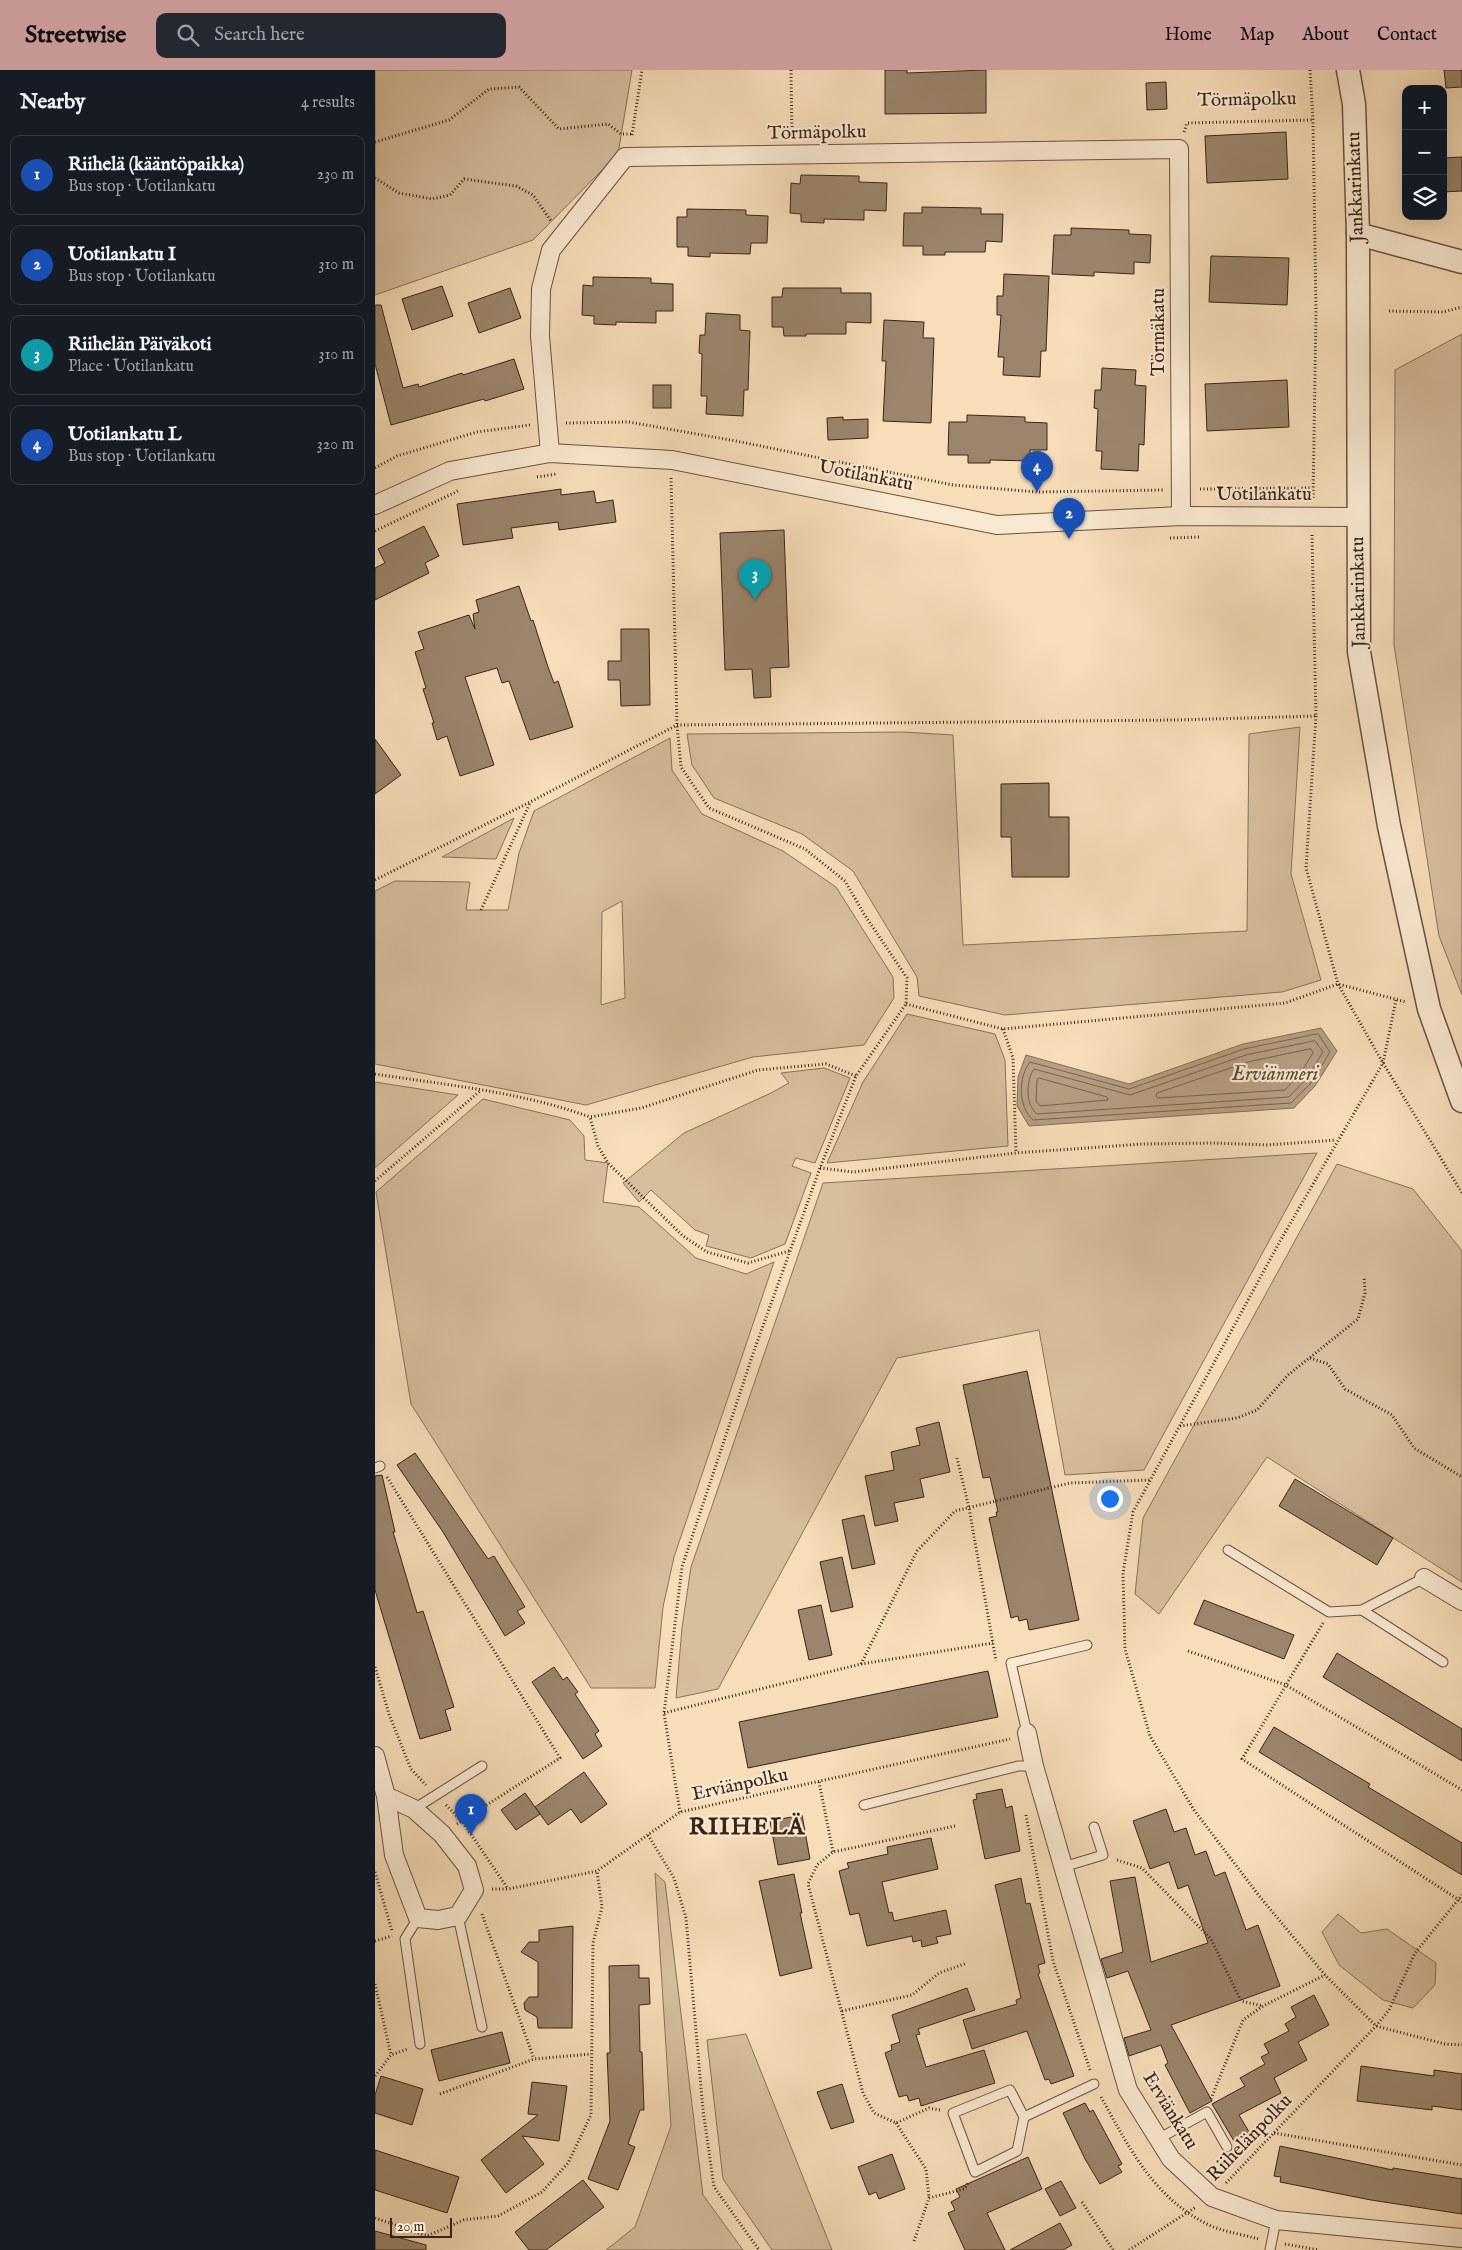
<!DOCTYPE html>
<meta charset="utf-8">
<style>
:root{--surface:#171b24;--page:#242831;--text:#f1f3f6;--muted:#9ea1a6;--line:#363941;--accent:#c59692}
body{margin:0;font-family:"IM FELL English",serif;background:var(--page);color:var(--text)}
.controls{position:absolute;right:15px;top:15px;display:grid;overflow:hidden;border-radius:10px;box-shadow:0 5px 20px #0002}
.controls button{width:45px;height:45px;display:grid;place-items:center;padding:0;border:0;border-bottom:1px solid var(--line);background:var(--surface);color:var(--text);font:25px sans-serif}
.scale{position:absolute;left:15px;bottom:12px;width:62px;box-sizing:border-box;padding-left:5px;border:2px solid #3a251a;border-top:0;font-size:14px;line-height:18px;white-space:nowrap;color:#3a251a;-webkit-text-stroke:4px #fae9d1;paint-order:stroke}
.you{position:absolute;left:734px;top:1428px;width:18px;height:18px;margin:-12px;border:4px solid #fff;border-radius:50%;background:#1a73e8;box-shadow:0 0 0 8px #1a73e833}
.badge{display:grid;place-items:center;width:32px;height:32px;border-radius:50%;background:var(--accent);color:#fff;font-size:16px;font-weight:700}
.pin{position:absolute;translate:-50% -41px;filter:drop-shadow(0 1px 2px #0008)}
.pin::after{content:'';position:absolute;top:26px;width:18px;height:15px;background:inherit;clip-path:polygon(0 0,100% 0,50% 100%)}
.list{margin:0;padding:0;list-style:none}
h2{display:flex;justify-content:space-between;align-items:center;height:65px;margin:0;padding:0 20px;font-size:21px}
h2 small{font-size:16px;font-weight:400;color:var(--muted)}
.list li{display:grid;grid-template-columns:32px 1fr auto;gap:15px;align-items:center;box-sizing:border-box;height:80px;margin:0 10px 10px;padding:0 10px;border:1px solid var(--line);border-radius:10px}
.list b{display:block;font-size:19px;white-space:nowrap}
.list p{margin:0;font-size:16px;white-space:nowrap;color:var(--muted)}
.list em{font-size:16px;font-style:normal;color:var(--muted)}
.icon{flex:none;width:28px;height:28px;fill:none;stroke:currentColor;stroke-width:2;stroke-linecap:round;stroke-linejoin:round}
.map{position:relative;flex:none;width:1087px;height:2180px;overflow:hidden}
header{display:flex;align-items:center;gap:30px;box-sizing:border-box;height:70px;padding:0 25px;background:var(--accent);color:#111}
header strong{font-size:24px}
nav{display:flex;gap:28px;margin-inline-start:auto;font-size:18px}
.search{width:350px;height:45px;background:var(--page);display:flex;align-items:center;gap:12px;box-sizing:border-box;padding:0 18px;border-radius:10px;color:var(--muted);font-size:19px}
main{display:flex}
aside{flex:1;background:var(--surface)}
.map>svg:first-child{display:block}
.green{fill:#d7be9d;stroke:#88725c;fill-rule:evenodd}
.water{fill:#b79e82;stroke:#856e58}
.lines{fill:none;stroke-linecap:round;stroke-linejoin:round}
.shore{stroke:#78624e;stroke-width:1}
.building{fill:#9c856c;stroke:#3a251a}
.service-casing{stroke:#695342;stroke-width:11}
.minor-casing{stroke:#695342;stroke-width:20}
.tertiary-casing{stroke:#695342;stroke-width:25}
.path{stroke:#3a251a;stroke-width:3;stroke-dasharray:1 2.5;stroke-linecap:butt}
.service{stroke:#fae9d1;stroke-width:9}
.minor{stroke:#fae9d1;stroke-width:18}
.tertiary{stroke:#fae9d1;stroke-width:22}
.labels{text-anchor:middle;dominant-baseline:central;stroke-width:4.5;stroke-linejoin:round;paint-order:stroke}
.street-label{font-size:19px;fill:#3a251a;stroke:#fae9d1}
.water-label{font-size:20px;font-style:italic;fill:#604939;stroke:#fae9d1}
.district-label{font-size:24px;font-weight:bold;letter-spacing:1px;fill:#3a251a;stroke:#fae9d1}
</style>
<header>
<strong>Streetwise</strong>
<div class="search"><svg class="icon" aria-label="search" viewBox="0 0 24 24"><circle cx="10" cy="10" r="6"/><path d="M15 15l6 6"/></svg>Search here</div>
<nav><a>Home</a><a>Map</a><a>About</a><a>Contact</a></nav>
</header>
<main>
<aside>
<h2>Nearby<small>4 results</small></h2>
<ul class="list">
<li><span class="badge" style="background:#1a4fb4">1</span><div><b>Riihelä (kääntöpaikka)</b><p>Bus stop · Uotilankatu</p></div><em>230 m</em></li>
<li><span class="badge" style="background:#1a4fb4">2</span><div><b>Uotilankatu I</b><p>Bus stop · Uotilankatu</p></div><em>310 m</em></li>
<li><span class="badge" style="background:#0f9aa8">3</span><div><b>Riihelän Päiväkoti</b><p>Place · Uotilankatu</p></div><em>310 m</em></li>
<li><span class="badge" style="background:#1a4fb4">4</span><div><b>Uotilankatu L</b><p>Bus stop · Uotilankatu</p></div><em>320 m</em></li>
</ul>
</aside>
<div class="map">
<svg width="1087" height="2180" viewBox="0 0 1087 2180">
<rect width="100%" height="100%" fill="#f7ddb8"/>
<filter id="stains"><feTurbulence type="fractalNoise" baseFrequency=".004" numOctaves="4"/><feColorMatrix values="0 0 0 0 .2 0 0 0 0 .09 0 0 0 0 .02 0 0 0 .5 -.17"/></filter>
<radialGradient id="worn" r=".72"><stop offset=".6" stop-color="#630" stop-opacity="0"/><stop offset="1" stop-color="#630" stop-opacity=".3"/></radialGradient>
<g class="green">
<path d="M0 0H257L243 84 158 170 0 225Z"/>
<path d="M1087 264V925L1064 866 1019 575 1020 300Z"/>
<path d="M925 657 916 804 946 910 907 922 630 945 544 926 542 907 478 801 427 764 339 728 317 695 312 664 529 662 578 665 588 875 872 861 874 664Z"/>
<path d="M295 668 297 700 327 744 408 781 461 817 518 907 519 928 489 975 378 987 211 1035 0 994V821L20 811 95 812 91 840H133L144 783 159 741ZM247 831 250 928 226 935 227 842Z"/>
<path d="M139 748 121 789 67 787Z"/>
<path d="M532 944 620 964 630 990 633 1076 452 1093 488 1012Z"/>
<path d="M449 998 475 1008 440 1093 421 1088 417 1096 436 1103 410 1174 376 1188 331 1176 334 1165 320 1160 276 1120 264 1132 248 1113 309 1063 396 1023 414 1013 406 1003Z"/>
<path d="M0 1012 83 1025 0 1098Z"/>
<path d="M108 1029 195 1050 209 1066 210 1090 233 1093 228 1132 264 1137 321 1188 371 1204 399 1192 299 1487 288 1537 280 1618H216L36 1334 1 1122Z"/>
<path d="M942 1083 769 1400 690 1405 664 1260 522 1288 343 1619 301 1628 307 1558 316 1497 448 1113Z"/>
<path d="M962 1094 1038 1119 1087 1181V1512L892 1387 784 1544 760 1524 768 1448Z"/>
<path d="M280 1803 290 1812 328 2125 368 2180H231L260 2157 296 2056Z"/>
<path d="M963 1844 986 1863 1012 1859 1061 1893 1060 1915 1038 1938 1008 1930 964 1895 947 1862Z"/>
<path d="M371 1964 457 2180H397L348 2109 332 1970Z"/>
</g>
<path class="water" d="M946 958 962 981 940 1016 919 1038 654 1056 642 1036 643 1007 651 985 754 1014 868 974Z"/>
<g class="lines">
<g class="shore">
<path d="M943 964 955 982 936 1013 916 1033 658 1050C643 1037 643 1007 655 992L754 1019 869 979Z"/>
<path d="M940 971 948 982 931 1009 914 1027 662 1044C650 1035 651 1010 659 999L755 1025 871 985Z"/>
<path d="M936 979 938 983 925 1004 910 1020 783 1028 781 1026 782 1023 873 992Z"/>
<path d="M664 1008 732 1027 733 1030 665 1036 661 1031 662 1011Z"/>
</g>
</g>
<g class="building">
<path d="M510 0H532V3L611 0V43L510 44Z"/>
<path d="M1069 0H1087V17L1071 18Z"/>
<path d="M791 12 792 39 772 40 771 13Z"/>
<path d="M911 62 913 109 832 113 830 66Z"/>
<path d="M1087 87V121L1068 122V88Z"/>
<path d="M426 105 484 106V112L512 113 511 141 489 140V150L449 149V153L426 152V144L415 143 416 113 425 114Z"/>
<path d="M547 137 606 138V144H628L627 172 611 171 610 182H570V185H548V176H528L529 143H547Z"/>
<path d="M312 139 371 140V145L393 146 392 173H376L375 184 335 183V187L313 186V177H302V147H312Z"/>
<path d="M696 158 754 160V164L776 165 775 193 759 192V204L719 202V206L677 204 679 165H696Z"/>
<path d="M836 186 914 188 912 235 834 232Z"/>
<path d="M629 204 674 206 671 281H666L665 307 628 305 629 287H623L626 245H622V226H628Z"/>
<path d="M218 207 276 208V213L298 214V241H281V253L241 252V255L219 254V246L207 245 208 215 218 216Z"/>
<path d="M67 216 78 246 37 260 27 229Z"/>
<path d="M135 218 146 248 104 263 93 233Z"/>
<path d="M408 218H466V223H496V253L471 252V264H431V266H409L408 257H397V227H407Z"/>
<path d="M0 235H6L28 318 43 314 44 317 87 303 88 305 139 289 149 319 110 331 109 329 16 355 0 294Z"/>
<path d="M331 243 365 245V260L375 261 373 320H369L368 346 331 344 332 326H326L327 284 324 283 325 265H330Z"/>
<path d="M509 250 549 252 548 268H559L556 353 508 351 511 291H507Z"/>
<path d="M727 298 761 300 760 315 771 316 769 375 764 374 763 401 726 399 727 381H721L723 339 719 338 720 320H726Z"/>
<path d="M912 310 914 357 832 361 830 314Z"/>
<rect x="278" y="315" width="18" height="23"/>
<path d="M592 345 650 347V352L672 353V380H655V391L615 390V393H593V385H573L574 352H592Z"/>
<path d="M468 347V350L493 349V368L453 370 452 348Z"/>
<path d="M186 419V425L219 421 221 433 238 430 241 452 184 460 183 452 136 458 138 468 88 475 82 434Z"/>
<path d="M49 456 64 486 50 493 54 503 0 530V498L10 493 3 479Z"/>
<path d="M409 460 414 597 395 598 396 627 379 628 377 599 350 600 345 463Z"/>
<path d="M144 516 156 551 158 550 173 597 179 613 183 611 198 657 155 670 134 611 127 613 122 598 90 607 119 695 85 706 72 666 62 670 57 653H59L48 619 51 618 40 582 49 579 43 562 94 545 100 559 98 544 104 542 101 530Z"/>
<path d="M246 559H274L275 635 246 636 245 610H233V591H246Z"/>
<path d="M0 669 26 705 0 724Z"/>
<path d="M674 713V747H694V807H637L636 767H626V714Z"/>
<path d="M652 1301 704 1550 654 1560 652 1549 644 1551 643 1546 636 1548 614 1448 622 1446 621 1442H623L615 1407 608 1408 588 1315Z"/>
<path d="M564 1352 575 1402 545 1409 549 1427 519 1433 523 1451 500 1456 490 1406 519 1400 516 1382 545 1375 541 1358Z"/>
<path d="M40 1383 113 1489 119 1486 150 1537 142 1541 150 1553 130 1566 68 1462 22 1395Z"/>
<path d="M7 1405 20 1462H18L42 1543 48 1541 79 1637 70 1640 76 1660 45 1669 0 1520V1406Z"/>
<path d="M920 1409 1018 1468 1002 1495 904 1436Z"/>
<path d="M489 1445 500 1494 477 1499 467 1450Z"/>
<path d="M467 1487 478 1537 456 1542 445 1492Z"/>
<path d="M829 1530 919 1565 909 1589 819 1554Z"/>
<path d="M446 1535 457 1585 434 1590 423 1540Z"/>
<path d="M962 1583 1087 1659V1691L948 1607Z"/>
<path d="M179 1597 188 1610 192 1607 203 1622 200 1624 224 1661 220 1664 227 1676 208 1689 157 1612Z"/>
<path d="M613 1601 623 1647 373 1698 364 1652Z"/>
<path d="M899 1657 995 1714 993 1717 1087 1773V1805L884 1682Z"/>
<path d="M209 1702 232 1734 206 1753 196 1739 173 1755 160 1737Z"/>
<path d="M627 1719 631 1738 637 1736 645 1781 610 1789 598 1730 602 1729 601 1724Z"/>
<path d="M150 1723 165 1744 141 1760 126 1740Z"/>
<path d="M791 1739 799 1762 811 1758 820 1785 831 1781 840 1806 850 1802 871 1860 883 1855 905 1916 796 1955 837 2031 815 2043 790 1995 793 1993 786 1975 754 1986 749 1968 776 1960 753 1901 732 1908 726 1889 748 1882 735 1811 760 1807 776 1892 833 1873 813 1815 803 1819 794 1792 775 1799 758 1751Z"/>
<path d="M427 1745 435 1789 403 1795 395 1751Z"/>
<path d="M556 1768 563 1799 507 1812 514 1843 517 1842 519 1851 571 1840 576 1864 561 1867 563 1873 547 1877 546 1870 538 1872 537 1866 492 1876 484 1843 475 1845 464 1801 474 1798 472 1793 513 1784 512 1777Z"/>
<path d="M419 1804 427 1843H425L437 1898 405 1906 384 1811Z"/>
<path d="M646 1808 651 1834 655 1833 670 1893 663 1895 665 1903 663 1904 699 2006 676 2014 674 2009 670 2010 652 1961 597 1979 588 1950 642 1934 641 1930 646 1928 620 1815Z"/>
<path d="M198 1856 197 1958H163L162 1947 150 1940 149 1933 154 1927H163V1892L146 1882 154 1872H164V1860Z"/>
<path d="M264 1895V1908H274L275 1934 264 1935 265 1982H267L269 2040H265L253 2074 260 2077 243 2120 213 2109 235 2051 232 1983H235L234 1896Z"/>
<path d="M592 1918 600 1940 543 1959 545 1964 541 1965 551 1997 609 1980 620 2013 546 2036 544 2028 534 2031 532 2025 524 2027 510 1983 517 1980 516 1975 525 1972 517 1945Z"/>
<path d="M939 1925 954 1955 923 1972 932 1990 899 2008 906 2023 864 2045 874 2062 859 2071 837 2034 870 2016 865 2008 890 1994 886 1987 894 1983 889 1974 914 1961 910 1954 921 1947 916 1937Z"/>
<path d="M127 1962 135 1993 64 2011 56 1980Z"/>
<path d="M986 1996 1059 2006V2000L1087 2004V2040L1057 2036V2040L982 2031Z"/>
<path d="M6 2006 48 2019 37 2055 0 2043V2025Z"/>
<path d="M157 2012 192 2016 184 2071 147 2066 169 2094 131 2123 106 2090 163 2045 153 2044Z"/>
<path d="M467 2014 479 2052 456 2059 442 2022Z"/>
<path d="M710 2033 715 2042 718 2040 747 2094 743 2096 747 2102 725 2114 710 2089 688 2043Z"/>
<path d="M905 2076 1018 2100V2098L1087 2109V2144L996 2130 905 2112 906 2107 899 2106Z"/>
<path d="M0 2080 84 2107 72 2143 0 2120Z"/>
<path d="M517 2084 530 2119 504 2129 501 2122 494 2125 483 2097Z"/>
<path d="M653 2087 667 2119 612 2143 630 2180H590L573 2143 580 2140 576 2132 585 2127 581 2119Z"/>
<path d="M208 2110 229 2137 171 2180H154L140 2162Z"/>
<path d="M686 2111 701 2138 685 2146 670 2119Z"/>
<path d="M685 2153 697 2175 688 2180H635Z"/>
<path d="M0 2161 51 2175V2180H0Z"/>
</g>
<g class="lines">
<defs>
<g id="service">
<path d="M0 1398 5 1396"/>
<path d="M853 1480 954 1542 987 1540 1049 1508"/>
<path d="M987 1540 1068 1592"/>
<path d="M652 1663 636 1593 712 1575"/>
<path d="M489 1735 643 1696H659"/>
<path d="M39 1739 107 1696"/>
<path d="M688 1797 728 1785 719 1757"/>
<path d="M83 1846 107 1957"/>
<path d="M43 1848 30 1869 45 1974"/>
<path d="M635 2020 649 2047 642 2081 600 2102 578 2043Z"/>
<path d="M649 2047 719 2014"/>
<path d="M783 2069 832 2042 852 2077"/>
<path d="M895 2180 901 2150"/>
</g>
<g id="minor">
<path d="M175 383 165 266 166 219 176 180 250 87 804 79 806 446"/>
<path d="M0 435 75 401 175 383 297 390 622 455 806 446 983 447"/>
<path d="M1049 1508 1087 1531"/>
<path d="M652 1663 659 1696 753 2020 796 2089 837 2127 901 2150 1087 2168"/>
<path d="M0 1686 11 1726 19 1785 43 1848 63 1850 83 1846 99 1820 92 1796 67 1764 39 1739 11 1726"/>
</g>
<g id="tertiary">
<path d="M973 0 979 34 983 164 984 582 1014 756 1054 939 1087 1031"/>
<path d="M983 164 1087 192"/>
</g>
</defs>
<use href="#service" class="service-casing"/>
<use href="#minor" class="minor-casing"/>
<use href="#tertiary" class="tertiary-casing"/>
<g class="path">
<path d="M416 0 417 67"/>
<path d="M935 0 938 50 941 241 938 429"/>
<path d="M809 62 812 53 938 50"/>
<path d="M257 65 267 0"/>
<path d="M0 72 74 50 114 19 144 17 184 59 233 54 246 64H258"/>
<path d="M0 108 24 123 57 129 75 125 89 109 141 116 158 125 176 151"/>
<path d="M1014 241 1068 242 1087 237"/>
<path d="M191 353 254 352 361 371 578 415 662 422 788 420"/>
<path d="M0 398 22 386 102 362 155 355"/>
<path d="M162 407 181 404"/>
<path d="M296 408 302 655 306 697 334 738 430 779 470 811 489 844 532 908 531 934 481 1006 445 1098 380 1278 307 1497 289 1643 305 1742"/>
<path d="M825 419 936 418"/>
<path d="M0 461 85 420"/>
<path d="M795 468 824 467"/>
<path d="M941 646 931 798 963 914 1008 993 1087 1123"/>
<path d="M0 810 155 732 302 655 801 650 941 646 937 465"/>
<path d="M106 840 155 733"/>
<path d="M1021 930 1008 993 904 1173 758 1442 748 1503 750 1579 775 1666 819 1740 885 1827 950 1905 1001 1956 1070 1974 1087 1975"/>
<path d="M531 934 628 959 910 933 963 914 1031 932"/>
<path d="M628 959 638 988 641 1083"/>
<path d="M0 1004C72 1015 147 1022 215 1047"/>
<path d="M445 1098 478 1102 641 1083 768 1074 837 1073 893 1075 961 1070"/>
<path d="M0 1111 105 1021"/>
<path d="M414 1181 373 1193 332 1182 308 1166 233 1093 223 1076 215 1047 266 1038 383 1000 451 994 481 1006"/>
<path d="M935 1288 953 1294 970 1319 1017 1345 1039 1378 1087 1407"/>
<path d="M805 1356 862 1348 882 1340 913 1305 983 1249 990 1223 989 1207"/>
<path d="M582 1388 594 1438 621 1591"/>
<path d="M12 1407 185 1688 82 1754"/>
<path d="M948 1553 867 1689 1087 1832"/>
<path d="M813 1581 911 1615 1087 1720"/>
<path d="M486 1594 542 1481 580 1441 695 1413 775 1410"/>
<path d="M0 1597 14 1644 36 1699 51 1715"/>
<path d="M289 1643 486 1594 618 1573"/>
<path d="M444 1712 458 1782"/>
<path d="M71 1735 87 1751 133 1819"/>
<path d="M651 1745 678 1891 715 2000"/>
<path d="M273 1765 299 1808 311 1848 328 2040 339 2117 384 2180"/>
<path d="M742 1790 767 1798 836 1869 866 1931 888 1936"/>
<path d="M0 1802 17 1861"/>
<path d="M117 1819H133L222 1801 305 1742 635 1669"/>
<path d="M107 1844 159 1989"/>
<path d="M0 1871 17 1866"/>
<path d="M0 1914 16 1985"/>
<path d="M467 1941 537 1925 564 1903 592 1893"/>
<path d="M0 2006 16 1985 33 1979"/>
<path d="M65 2024 159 1989 216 1984"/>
<path d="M726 2027C755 2079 779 2129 836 2156 851 2162 869 2165 884 2169"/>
<path d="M836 2029 868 1950 888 1936 950 1905"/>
<path d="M565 2040 554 2038 521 2053 499 2043 488 2023 433 1814 442 1795 458 1782 580 1756"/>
<path d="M521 2053 551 2099 554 2128"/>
<path d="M899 2063 1087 2095"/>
<path d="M851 2113 1001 1956 1014 1940 1040 1883 1087 1825"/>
<path d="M707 2132 738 2180"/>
<path d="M0 2148 52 2166 89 2150 123 2146 167 2122 193 2093 216 2045 218 1873 227 1837 222 1801"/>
<path d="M539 2171 554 2128 589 2119 593 2113"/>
<path d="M910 2174 944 2180"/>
<path d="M754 2180 821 2137"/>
</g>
<use href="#service" class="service"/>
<use href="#minor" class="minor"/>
<use href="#tertiary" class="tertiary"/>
</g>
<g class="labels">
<g class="street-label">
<text transform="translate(872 30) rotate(-1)">Törmäpolku</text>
<text transform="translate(442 63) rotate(-1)">Törmäpolku</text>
<text transform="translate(981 117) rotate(-92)">Jankkarinkatu</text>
<text transform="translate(784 262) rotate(-90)">Törmäkatu</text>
<text transform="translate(491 406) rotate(11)">Uotilankatu</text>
<text x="889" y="425">Uotilankatu</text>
<text transform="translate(984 522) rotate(-91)">Jankkarinkatu</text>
<text transform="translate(365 1715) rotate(-12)">Erviänpolku</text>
<text transform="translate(795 2041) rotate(58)">Erviänkatu</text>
<text transform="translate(875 2068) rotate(-46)">Riihelänpolku</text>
</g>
<g class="water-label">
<text x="900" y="1004">Erviänmeri</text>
</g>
<g class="district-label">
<text x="372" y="1757">RIIHELÄ</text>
</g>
</g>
<rect width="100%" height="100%" filter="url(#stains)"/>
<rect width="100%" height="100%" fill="url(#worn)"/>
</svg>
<div class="controls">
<button>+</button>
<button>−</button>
<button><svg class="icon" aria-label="layers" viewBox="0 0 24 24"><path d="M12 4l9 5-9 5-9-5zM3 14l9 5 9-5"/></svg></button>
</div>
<div class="scale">20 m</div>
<div class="you"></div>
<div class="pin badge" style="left:96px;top:1765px;background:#1a4fb4">1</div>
<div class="pin badge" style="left:694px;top:469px;background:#1a4fb4">2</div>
<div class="pin badge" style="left:380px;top:530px;background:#0f9aa8">3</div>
<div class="pin badge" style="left:662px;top:422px;background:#1a4fb4">4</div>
</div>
</main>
